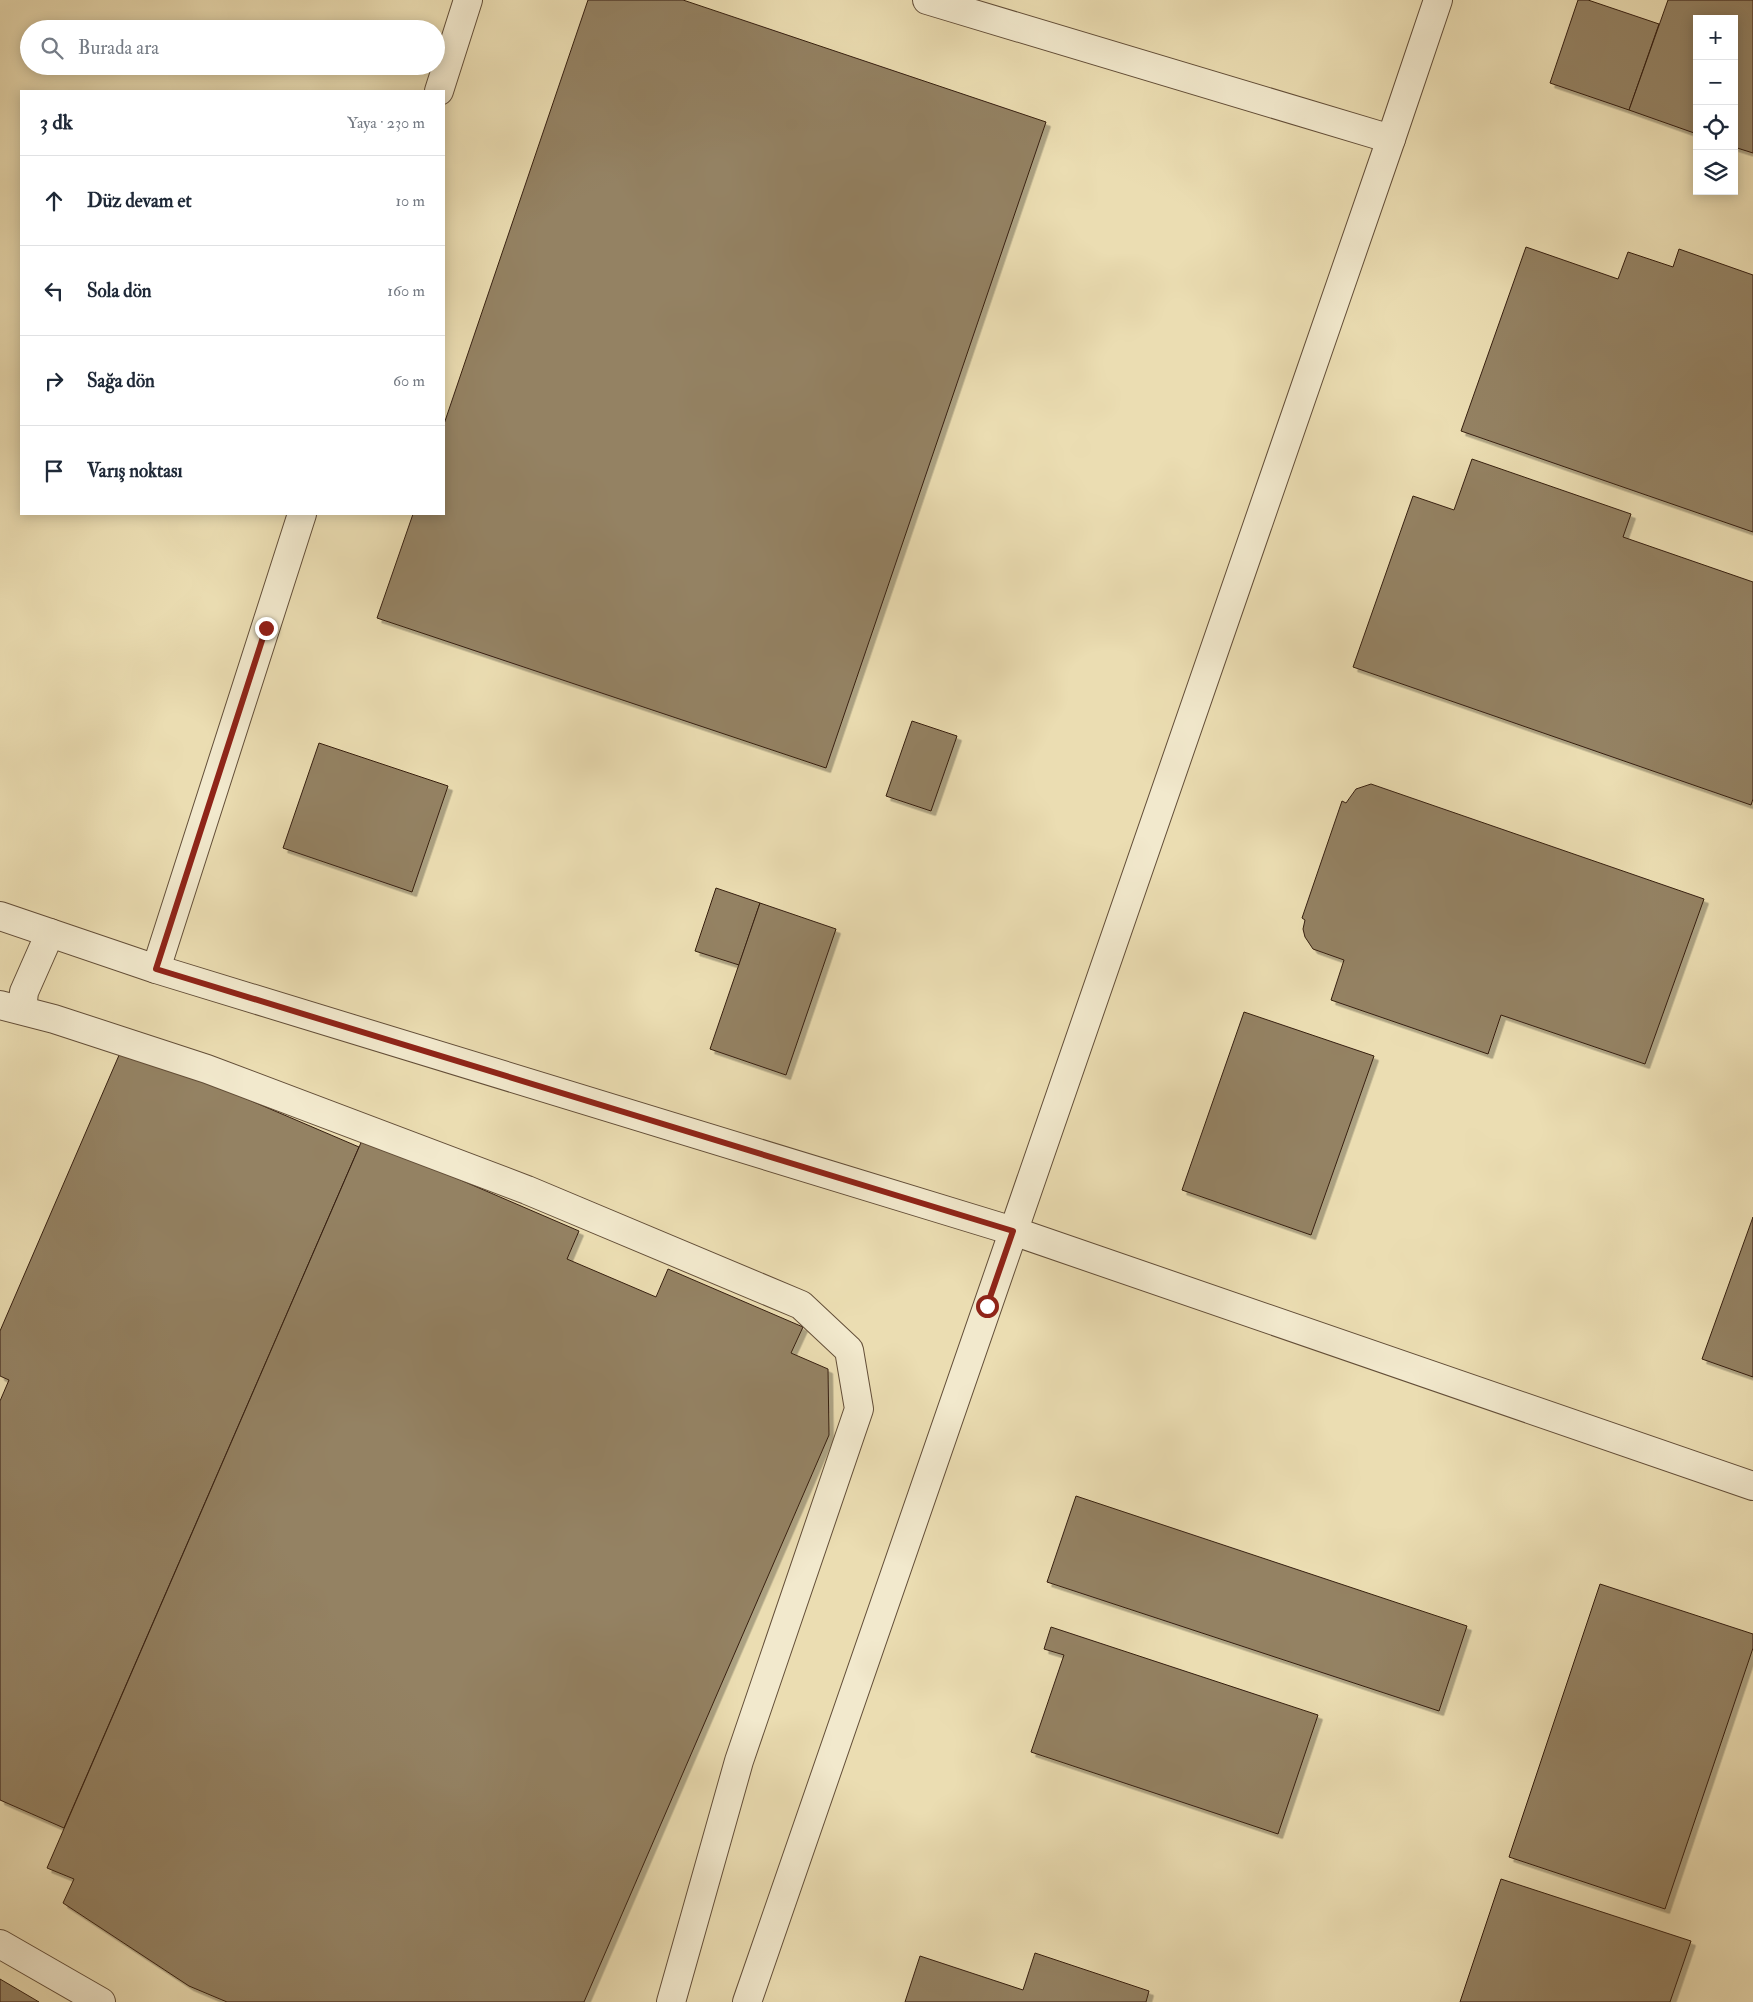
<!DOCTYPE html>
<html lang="tr">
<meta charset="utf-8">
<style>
:root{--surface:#fff;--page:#f6f6f7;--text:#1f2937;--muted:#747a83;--line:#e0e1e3}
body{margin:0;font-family:"IM FELL Double Pica",serif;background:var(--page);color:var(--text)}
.controls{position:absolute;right:15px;top:15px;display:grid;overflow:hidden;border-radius:0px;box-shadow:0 2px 12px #0003}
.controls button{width:45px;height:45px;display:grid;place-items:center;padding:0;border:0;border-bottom:1px solid var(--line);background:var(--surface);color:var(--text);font:25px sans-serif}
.stop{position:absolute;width:15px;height:15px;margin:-11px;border:4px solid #8f2418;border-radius:50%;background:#fff}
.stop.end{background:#8f2418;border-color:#fff;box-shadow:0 1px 5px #0008}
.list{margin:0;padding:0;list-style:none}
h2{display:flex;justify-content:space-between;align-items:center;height:65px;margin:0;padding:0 20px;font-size:21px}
h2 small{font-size:16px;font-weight:400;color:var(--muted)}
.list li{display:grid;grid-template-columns:32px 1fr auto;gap:15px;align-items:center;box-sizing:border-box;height:90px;padding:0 20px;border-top:1px solid var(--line)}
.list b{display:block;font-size:19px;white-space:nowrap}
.list em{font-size:16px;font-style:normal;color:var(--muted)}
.icon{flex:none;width:28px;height:28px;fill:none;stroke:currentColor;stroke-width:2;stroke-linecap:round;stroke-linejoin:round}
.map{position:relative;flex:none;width:1753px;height:2002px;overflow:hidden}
.search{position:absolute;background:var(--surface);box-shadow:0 2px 12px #0003;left:20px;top:20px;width:425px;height:55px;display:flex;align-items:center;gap:12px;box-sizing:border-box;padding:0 18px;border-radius:28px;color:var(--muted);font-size:19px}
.panel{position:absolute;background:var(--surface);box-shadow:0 2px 12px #0003;left:20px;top:90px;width:425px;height:425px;border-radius:0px}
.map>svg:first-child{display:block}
.building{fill:#948264;stroke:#361f10;filter:url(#shadow)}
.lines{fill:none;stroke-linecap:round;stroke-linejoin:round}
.minor-casing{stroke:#634e38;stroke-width:30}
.minor{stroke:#f2e9cd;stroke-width:28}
.route{stroke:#8f2418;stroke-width:6}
</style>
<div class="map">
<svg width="1753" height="2002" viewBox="0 0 1753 2002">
<defs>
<filter id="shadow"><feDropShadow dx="4.5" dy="4.5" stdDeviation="0" flood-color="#0004"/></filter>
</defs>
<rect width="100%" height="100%" fill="#ebddb2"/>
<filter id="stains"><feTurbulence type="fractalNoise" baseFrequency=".004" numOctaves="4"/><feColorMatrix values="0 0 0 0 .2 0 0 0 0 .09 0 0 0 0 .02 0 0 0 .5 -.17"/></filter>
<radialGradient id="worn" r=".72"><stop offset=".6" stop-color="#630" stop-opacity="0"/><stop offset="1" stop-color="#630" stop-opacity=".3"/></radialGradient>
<g class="building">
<path d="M588 0H683L1046 122 826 768 377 618 413 514H444V424Z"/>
<path d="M1578 0H1588L1659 24 1629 110 1550 83Z"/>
<path d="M1668 0H1753V153L1734 147V19H1697V134L1629 110Z"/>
<path d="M1526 247 1618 279 1628 252 1673 267 1679 249 1753 275V532L1461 431Z"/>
<path d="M1472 459 1631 514 1623 537 1753 582V799L1751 805 1353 667 1413 496 1454 510Z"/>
<path d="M912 721 957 736 931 811 886 796Z"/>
<path d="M319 743 448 786 412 892 283 848Z"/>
<path d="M1371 784 1704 899 1645 1064 1501 1015 1488 1054 1331 1000 1344 960 1313 949 1305 937 1303 929 1305 920 1302 918 1342 801 1346 803 1356 789Z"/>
<path d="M716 888 760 903 739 965 695 951Z"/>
<path d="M760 903 836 929 786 1075 710 1049Z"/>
<path d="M1244 1012 1374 1056 1311 1235 1182 1190Z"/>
<path d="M123 1046 359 1147 64 1828 0 1800V1401L9 1380 0 1376V1331Z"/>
<path d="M363 1138 579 1231 567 1259 656 1297 668 1269 803 1327 791 1353 828 1369 829 1435 584 2002H227L189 1986 63 1903 74 1879 47 1868Z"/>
<path d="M1753 1217V1377L1702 1359Z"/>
<path d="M1076 1496 1467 1626 1439 1711 1047 1582Z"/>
<path d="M1600 1584 1753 1634V1648L1665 1909 1509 1857Z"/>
<path d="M1051 1627 1318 1715 1278 1834 1031 1752 1064 1655 1044 1649Z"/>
<path d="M1501 1879 1691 1941 1670 2002H1460Z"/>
<path d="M1035 1953 1149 1991 1146 2002H905L920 1956 1023 1990Z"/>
<path d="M0 1979 39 2002H0Z"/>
</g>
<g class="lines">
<defs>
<g id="minor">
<path d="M927 0 1391 139"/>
<path d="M439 91 468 0"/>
<path d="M0 916 156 969 1013 1231 1753 1486"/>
<path d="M156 969 302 514"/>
<path d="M0 1005 54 1019 207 1069 527 1190 801 1305 849 1350 859 1409 739 1761 671 2002"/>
<path d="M22 1010 24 992 50 933"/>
<path d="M0 1944 101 2002"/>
<path d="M747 2002 1391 139 1438 0"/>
</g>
</defs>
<use href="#minor" class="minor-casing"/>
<use href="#minor" class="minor"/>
</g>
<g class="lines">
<path class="route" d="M266 628 156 969 1013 1231 987 1306"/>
</g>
<rect width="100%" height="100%" filter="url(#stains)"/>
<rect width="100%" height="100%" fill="url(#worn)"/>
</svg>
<div class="controls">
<button>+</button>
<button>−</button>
<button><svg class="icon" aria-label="locate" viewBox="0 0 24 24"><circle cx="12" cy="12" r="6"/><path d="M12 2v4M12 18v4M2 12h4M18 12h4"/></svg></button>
<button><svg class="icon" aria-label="layers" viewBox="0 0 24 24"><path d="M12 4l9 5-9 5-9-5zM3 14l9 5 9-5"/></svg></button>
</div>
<div class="stop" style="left:987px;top:1306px"></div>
<div class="stop end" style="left:266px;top:628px"></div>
<div class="search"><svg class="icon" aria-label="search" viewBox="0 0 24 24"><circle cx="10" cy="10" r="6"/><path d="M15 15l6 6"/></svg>Burada ara</div>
<section class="panel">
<h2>3 dk<small>Yaya · 230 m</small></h2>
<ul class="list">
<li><svg class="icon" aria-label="ahead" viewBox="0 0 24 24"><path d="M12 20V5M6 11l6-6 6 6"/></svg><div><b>Düz devam et</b></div><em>10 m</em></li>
<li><svg class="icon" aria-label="left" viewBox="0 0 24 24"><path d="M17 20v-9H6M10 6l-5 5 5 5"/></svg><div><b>Sola dön</b></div><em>160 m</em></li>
<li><svg class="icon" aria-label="right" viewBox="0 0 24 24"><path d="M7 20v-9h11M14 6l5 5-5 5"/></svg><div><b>Sağa dön</b></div><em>60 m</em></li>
<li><svg class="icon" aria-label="arrive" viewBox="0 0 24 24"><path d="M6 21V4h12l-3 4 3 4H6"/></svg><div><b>Varış noktası</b></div></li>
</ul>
</section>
</div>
